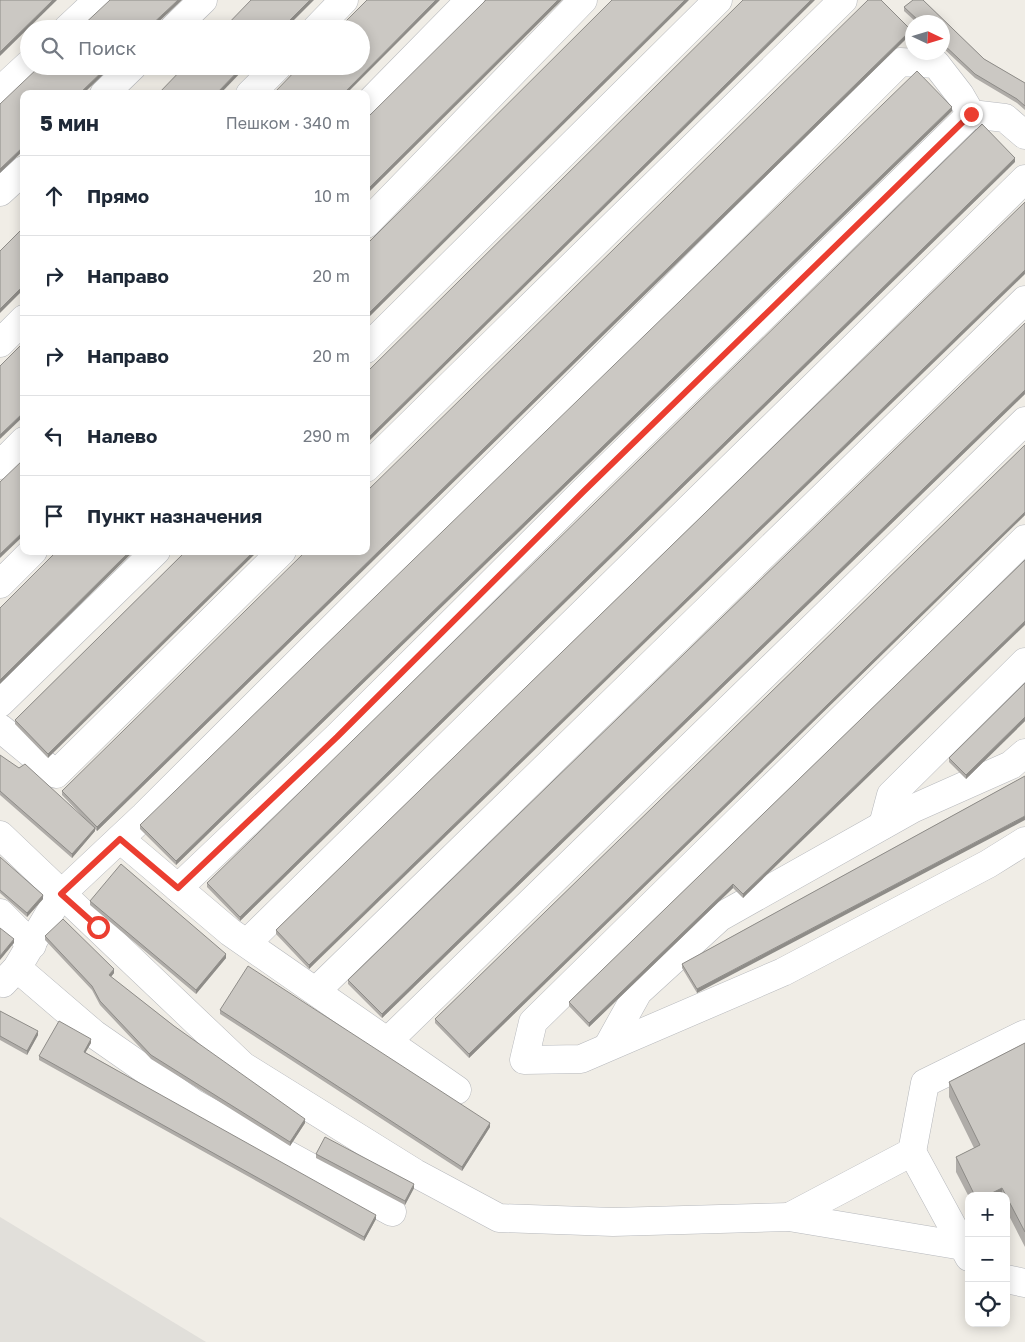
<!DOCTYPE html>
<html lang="ru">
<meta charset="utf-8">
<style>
:root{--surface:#fff;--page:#f6f6f7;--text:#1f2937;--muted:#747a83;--line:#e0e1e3}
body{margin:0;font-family:"Golos Text",sans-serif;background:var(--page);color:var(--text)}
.controls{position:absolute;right:15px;bottom:15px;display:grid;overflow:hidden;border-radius:10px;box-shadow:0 2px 12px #0003}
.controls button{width:45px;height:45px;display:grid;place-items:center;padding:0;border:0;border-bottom:1px solid var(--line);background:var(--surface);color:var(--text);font:25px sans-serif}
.compass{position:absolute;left:905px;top:15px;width:45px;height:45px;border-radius:50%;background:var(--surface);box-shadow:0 2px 12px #0003;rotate:94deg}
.stop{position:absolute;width:15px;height:15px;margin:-11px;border:4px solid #eb3e30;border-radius:50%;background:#fff}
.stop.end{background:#eb3e30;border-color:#fff;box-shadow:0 1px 5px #0008}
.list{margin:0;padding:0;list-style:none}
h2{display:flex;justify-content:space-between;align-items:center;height:65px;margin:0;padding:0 20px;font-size:21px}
h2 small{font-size:16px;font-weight:400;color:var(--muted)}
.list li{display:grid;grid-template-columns:32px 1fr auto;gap:15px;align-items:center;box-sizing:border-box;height:80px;padding:0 20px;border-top:1px solid var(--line)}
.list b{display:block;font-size:19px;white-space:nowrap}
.list em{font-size:16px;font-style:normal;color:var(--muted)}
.icon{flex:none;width:28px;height:28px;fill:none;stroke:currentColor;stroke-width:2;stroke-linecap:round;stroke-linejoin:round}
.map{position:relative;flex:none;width:1025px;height:1342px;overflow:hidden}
.search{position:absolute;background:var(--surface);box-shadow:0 2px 12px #0003;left:20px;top:20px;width:350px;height:55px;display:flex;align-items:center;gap:12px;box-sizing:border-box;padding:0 18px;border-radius:28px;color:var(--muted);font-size:19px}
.panel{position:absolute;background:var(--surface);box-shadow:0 2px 12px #0003;left:20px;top:90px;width:350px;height:465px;border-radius:10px}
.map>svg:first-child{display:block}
.industrial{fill:#e1dfda}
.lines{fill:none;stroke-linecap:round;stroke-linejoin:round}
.minor-casing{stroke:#b6b8bc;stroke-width:29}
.minor{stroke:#fff;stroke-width:28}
.wall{fill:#afaca8}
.shaded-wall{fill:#8e8c88}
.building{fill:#cbc8c3;stroke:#8e8c88}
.route{stroke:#eb3e30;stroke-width:6}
</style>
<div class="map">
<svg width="1025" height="1342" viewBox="0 0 1025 1342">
<rect width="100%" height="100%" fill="#f0ede6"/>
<path class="industrial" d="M0 1217 206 1342H0Z"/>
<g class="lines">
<defs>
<g id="minor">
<path d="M67 29 98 0"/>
<path d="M173 29 203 0"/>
<path d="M316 29 344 0"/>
<path d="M0 91 29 64"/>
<path d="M104 94 133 66"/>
<path d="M250 94 278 66"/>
<path d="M366 106 470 0"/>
<path d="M0 192 24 170"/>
<path d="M366 224 583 0"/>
<path d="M0 343 24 319"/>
<path d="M366 349 718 0"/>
<path d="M0 465 24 441"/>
<path d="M366 468 843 0"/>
<path d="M1025 539 533 1022 524 1060 581 1059 783 972 988 864 1025 841"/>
<path d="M0 584 33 551"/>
<path d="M0 703 156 551"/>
<path d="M0 728 56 774 282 551"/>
<path d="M883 825 891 795 1025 662"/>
<path d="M0 835 243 1066 415 1173 499 1218 613 1222 789 1217 963 1246"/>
<path d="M120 839 230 932 457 1090"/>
<path d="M178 888 337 737 584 491 971 114"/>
<path d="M0 913 32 945"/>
<path d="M247 943 1025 179"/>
<path d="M17 968 94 1034 193 1103 392 1212"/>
<path d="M0 982 3 983 17 968 61 894 144 816 900 62 936 64 960 95 971 114 1005 118 1025 135"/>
<path d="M316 991 1025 300"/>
<path d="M387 1042 1025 421"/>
<path d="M608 1046 638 992 720 917 912 809 1011 765 1025 753"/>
<path d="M912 1152 925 1083 1025 1034"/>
<path d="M789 1217 912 1152 969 1257"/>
<path d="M1006 1279 1025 1283"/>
</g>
</defs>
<use href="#minor" class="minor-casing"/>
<use href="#minor" class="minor"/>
</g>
<g class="wall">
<path d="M913 0H923L984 59 1025 83V110L1017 103 975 78 942 47V22H916L904 11V7Z"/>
<path d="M911 34 97 831 95 829V831L72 858 0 795V755L84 818 62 795V791Z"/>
<path d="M952 111 176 865 140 829V825Z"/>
<path d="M1015 162 240 921 207 887V883Z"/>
<path d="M1025 202 309 969 276 934V930Z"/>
<path d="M1025 323V394L382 1018 348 984V980Z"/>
<path d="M1025 445V515L469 1058 435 1023V1019Z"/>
<path d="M186 551 48 758 15 724V720Z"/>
<path d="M1025 560 743 898 733 888 589 1027 569 1006V1002Z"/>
<path d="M1025 683V721L966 779 949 762V758Z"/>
<path d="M1025 776 697 993 682 968V964Z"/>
<path d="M0 857 43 899 27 917 0 893Z"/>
<path d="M90 901 226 958 196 994 90 905Z"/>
<path d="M45 936 114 973 111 977 174 1026 305 1123 290 1146 151 1059 100 1005 92 990 45 940Z"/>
<path d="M220 1010 490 1127 462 1171 220 1014Z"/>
<path d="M0 1011 38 1035 27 1055 0 1040Z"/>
<path d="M91 1043 85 1052 376 1219 364 1241 39 1060V1056Z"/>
<path d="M1025 1043V1247L1006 1210V1196H969V1197L956 1172V1157L974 1148 949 1097V1082Z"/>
<path d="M316 1154 414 1188 405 1205 316 1158Z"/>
</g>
<g class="shaded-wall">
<path d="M53 0H57L0 56V52Z"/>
<path d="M178 0H182L151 29H147Z"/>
<path d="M310 0H314L285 29H281Z"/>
<path d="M436 0H440L346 94H343Z"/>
<path d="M558 0H562L366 195V191Z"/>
<path d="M685 0H689L366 320V316Z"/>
<path d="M811 0H815L366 444V440Z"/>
<path d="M911 30V34L97 831V827Z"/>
<path d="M108 66H112L83 94H79Z"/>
<path d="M243 66H247L220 94H216Z"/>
<path d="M952 107V111L176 865V861Z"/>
<path d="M24 146V150L0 173V169Z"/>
<path d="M1015 158V162L240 921V917Z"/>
<path d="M1025 270V274L309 969V965Z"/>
<path d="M24 285V289L0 313V309Z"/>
<path d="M1025 390V394L382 1018V1014Z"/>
<path d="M24 412V416L0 439V435Z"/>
<path d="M1025 512V515L469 1058V1054Z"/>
<path d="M24 531V535L0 558V554Z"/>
<path d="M130 551H134L0 684V680Z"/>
<path d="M254 551H258L48 758V754Z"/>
<path d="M1025 621V625L743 898V894Z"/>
<path d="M1025 717V721L966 779V775Z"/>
<path d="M1025 816V820L697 993V989Z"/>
<path d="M95 828V831L72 858V854Z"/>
<path d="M733 884V888L589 1027V1023Z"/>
<path d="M43 895V899L27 917V913Z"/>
<path d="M14 939V943L0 960V956Z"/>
<path d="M226 954V958L196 994V990Z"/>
<path d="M114 969V973L109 979V975Z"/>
<path d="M38 1031V1035L27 1055V1051Z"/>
<path d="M91 1039V1043L84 1055V1052Z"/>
<path d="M305 1119V1123L290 1146V1142Z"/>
<path d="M490 1123V1127L462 1171V1167Z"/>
<path d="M414 1184V1188L405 1205V1201Z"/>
<path d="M1002 1188V1196H986Z"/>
<path d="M376 1215V1219L364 1241V1237Z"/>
</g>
<g class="building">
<path d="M0 0H53L0 52Z"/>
<path d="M110 0H178L147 29H79Z"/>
<path d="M251 0H310L281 29H223Z"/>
<path d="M367 0H436L343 94H273L300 66H361V29H338Z"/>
<path d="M486 0H558L366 191V119Z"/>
<path d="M612 0H685L366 316V245Z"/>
<path d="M743 0H811L366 440V373Z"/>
<path d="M868 0H881L911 30 97 827 62 791 306 551H366V492Z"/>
<path d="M913 0H923L984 59 1025 83V106L1017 99 975 74 942 43V22H920L904 7Z"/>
<path d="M40 66H108L79 94H24V146L0 169V104Z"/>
<path d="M185 66H243L216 94H158Z"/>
<path d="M917 71 952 107 176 861 140 825Z"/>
<path d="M982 124 1015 158 240 917 207 883Z"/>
<path d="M1025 202V270L309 965 276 930Z"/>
<path d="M24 227V285L0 309V251Z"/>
<path d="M1025 323V390L382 1014 348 980Z"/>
<path d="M24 342V412L0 435V366Z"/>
<path d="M1025 445V512L469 1054 435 1019Z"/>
<path d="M24 459V531L0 554V482Z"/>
<path d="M57 551H130L0 680V608Z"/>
<path d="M186 551H254L48 754 15 720Z"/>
<path d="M1025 560V621L743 894 733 884 589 1023 569 1002Z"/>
<path d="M1025 683V717L966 775 949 758Z"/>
<path d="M0 755 19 768 25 764 95 828 72 854 0 791Z"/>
<path d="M1025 776V816L697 989 682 964Z"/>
<path d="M0 857 43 895 27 913 0 890Z"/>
<path d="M121 864 226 954 196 990 90 901Z"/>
<path d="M63 919 114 969 109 975 174 1026 305 1119 290 1142 151 1055 100 1001 92 986 45 936Z"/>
<path d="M0 928 14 939 0 956Z"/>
<path d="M248 966 490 1123 462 1167 220 1010Z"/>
<path d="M0 1011 38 1031 27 1051 0 1036Z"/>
<path d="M59 1021 91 1039 84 1052 376 1215 364 1237 39 1056Z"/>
<path d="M1025 1043V1232L1002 1188 986 1196H975L956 1157 980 1145 949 1082Z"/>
<path d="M325 1137 414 1184 405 1201 316 1154Z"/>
</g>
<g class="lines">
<path class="route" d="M98 927 61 894 120 839 178 888 337 737 584 491 971 114"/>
</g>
</svg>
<div class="controls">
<button>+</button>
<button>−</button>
<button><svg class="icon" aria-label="locate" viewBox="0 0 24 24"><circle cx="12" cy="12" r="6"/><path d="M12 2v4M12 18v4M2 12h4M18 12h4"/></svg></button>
</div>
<svg class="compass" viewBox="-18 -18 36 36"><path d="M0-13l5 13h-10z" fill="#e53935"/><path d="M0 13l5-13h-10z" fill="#747a83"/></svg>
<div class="stop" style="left:98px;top:927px"></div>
<div class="stop end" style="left:971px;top:114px"></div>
<div class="search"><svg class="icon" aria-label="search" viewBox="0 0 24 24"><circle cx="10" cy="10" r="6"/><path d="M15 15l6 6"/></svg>Поиск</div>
<section class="panel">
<h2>5 мин<small>Пешком · 340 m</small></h2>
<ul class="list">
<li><svg class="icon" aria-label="ahead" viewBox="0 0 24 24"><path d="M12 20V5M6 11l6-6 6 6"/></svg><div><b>Прямо</b></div><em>10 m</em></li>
<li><svg class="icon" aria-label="right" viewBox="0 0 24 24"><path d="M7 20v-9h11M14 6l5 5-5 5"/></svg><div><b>Направо</b></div><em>20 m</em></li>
<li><svg class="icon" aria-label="right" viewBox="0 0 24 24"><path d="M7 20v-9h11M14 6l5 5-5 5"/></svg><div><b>Направо</b></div><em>20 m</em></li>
<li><svg class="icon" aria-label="left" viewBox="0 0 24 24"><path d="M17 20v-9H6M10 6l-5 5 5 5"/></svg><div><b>Налево</b></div><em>290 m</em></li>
<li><svg class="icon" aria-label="arrive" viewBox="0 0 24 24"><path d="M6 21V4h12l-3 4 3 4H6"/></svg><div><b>Пункт назначения</b></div></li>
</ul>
</section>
</div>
